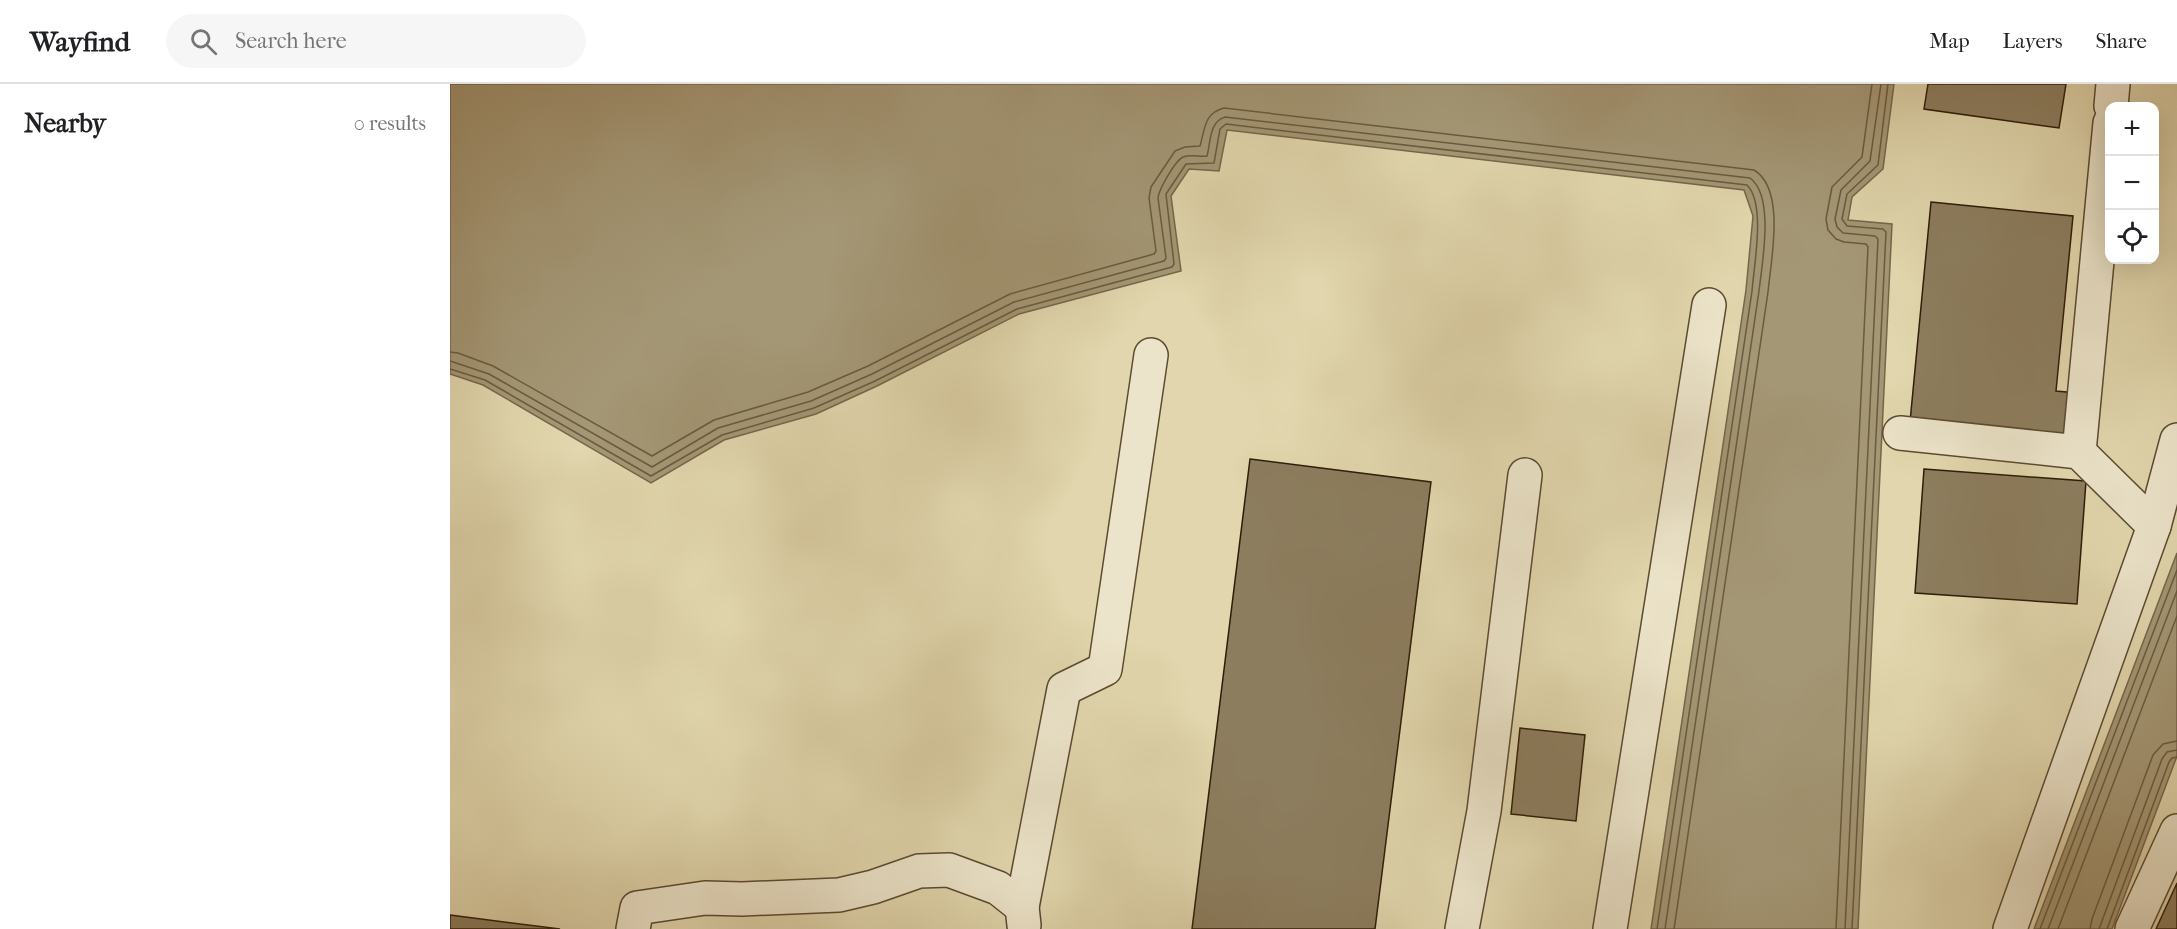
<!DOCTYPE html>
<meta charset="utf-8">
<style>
:root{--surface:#fff;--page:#f6f6f6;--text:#202124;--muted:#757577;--line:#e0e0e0}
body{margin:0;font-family:"IM FELL French Canon",serif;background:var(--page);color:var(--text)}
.controls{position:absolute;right:18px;top:18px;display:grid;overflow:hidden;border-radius:12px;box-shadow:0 6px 24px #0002}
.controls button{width:54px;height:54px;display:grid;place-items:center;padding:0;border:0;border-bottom:2px solid var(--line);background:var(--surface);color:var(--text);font:30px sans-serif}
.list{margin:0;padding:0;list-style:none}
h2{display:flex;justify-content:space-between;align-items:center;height:78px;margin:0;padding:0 24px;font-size:26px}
h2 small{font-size:20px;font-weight:400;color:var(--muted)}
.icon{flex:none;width:33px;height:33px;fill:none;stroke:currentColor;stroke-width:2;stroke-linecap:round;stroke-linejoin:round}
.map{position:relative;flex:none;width:1727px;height:845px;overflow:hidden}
header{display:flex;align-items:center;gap:36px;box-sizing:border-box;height:84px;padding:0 30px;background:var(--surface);border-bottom:2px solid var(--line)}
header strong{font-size:28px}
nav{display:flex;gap:33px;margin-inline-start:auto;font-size:21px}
.search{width:420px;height:54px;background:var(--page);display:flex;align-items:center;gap:15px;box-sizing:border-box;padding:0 21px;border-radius:33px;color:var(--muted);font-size:22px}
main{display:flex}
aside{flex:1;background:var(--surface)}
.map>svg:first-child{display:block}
.water{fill:#a49775;stroke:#756649;stroke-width:1.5}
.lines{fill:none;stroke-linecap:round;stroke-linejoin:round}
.shore{stroke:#6a5a3e;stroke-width:1.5}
.building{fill:#8c7d5e;stroke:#2f1c08;stroke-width:1.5}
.minor-casing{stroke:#5c4a31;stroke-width:36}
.minor{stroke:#ece4ca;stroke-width:33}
</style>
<header>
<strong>Wayfind</strong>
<div class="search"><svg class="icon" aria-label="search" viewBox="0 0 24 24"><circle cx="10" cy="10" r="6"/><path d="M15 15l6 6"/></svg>Search here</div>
<nav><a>Map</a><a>Layers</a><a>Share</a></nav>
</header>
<main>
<aside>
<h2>Nearby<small>0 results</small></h2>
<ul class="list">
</ul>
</aside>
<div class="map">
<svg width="1727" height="845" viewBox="0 0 1727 845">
<rect width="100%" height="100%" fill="#e1d6ad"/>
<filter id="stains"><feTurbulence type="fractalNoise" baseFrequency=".00333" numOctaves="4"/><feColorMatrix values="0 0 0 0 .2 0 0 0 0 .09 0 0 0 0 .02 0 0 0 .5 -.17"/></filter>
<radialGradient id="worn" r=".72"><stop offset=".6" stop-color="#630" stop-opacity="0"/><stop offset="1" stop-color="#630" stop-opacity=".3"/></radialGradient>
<g class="water">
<path d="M0 0H1444L1433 85 1402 113 1398 136 1442 140 1408 845H1201L1296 206 1303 132 1294 106 777 46 769 87 739 85 721 112 731 187 569 230 427 302 366 330 274 356 201 399 33 301 0 290Z"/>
<path d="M1727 469V672L1662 845H1584Z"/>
</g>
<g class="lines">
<g class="shore">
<path d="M0 268 8 269 43 282 202 372 264 336 358 308 418 282 560 210 704 170 706 167 699 114 701 103 725 67 735 63 750 62C755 45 754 29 774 24L1304 86C1336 105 1321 176 1318 208L1224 845"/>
<path d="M0 277 39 290 202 383 268 344 361 317 422 290 564 218 714 177 716 174 708 114C709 105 725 77 733 73 740 70 750 73 757 72 761 57 759 38 775 33L1300 94C1325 112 1312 180 1309 207L1215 845"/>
<path d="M0 285 35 296 201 392 272 351 364 324 425 297 567 225 722 183 724 180 716 110 736 80 764 79 770 45 776 40 1297 101C1316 120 1304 181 1302 207L1207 845"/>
<path d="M1386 845 1418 163 1416 160 1394 158 1386 155 1378 146 1376 135 1382 103 1412 73 1422 0"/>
<path d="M1395 845 1428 155 1425 152 1393 149 1387 143 1385 135 1391 106 1420 77 1431 0"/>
<path d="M1402 845 1436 148 1433 145 1397 142 1392 135 1397 110 1428 81 1438 0"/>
<path d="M1590 845 1727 486"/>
<path d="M1598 845 1727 507"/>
<path d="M1608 845 1727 532"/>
<path d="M1640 845 1642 835 1703 671 1713 660 1727 657"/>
<path d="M1649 845 1712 675 1717 668 1727 666"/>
<path d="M1657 845 1719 678 1722 674 1727 673"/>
</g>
</g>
<g class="building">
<path d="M1478 0H1616L1609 44 1474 25Z"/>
<path d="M1481 118 1623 132 1606 307 1627 309 1623 354 1460 338Z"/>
<path d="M800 375 981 398 925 845H742Z"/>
<path d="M1474 385 1636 397 1627 520 1465 509Z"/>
<path d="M1070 644 1135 651 1126 737 1061 730Z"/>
<path d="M1727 799V845H1706Z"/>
<path d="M0 831 110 845H0Z"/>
</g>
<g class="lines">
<defs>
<g id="minor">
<path d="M1661 22 1663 0"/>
<path d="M1450 349 1629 368 1704 442"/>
<path d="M1629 368 1660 39"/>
<path d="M572 823 614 605 655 585 701 271"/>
<path d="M183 845 187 824 255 814 292 815 389 811 423 803 469 787 499 786 548 804 572 823 574 841"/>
<path d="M1012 845 1034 727 1075 391"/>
<path d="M1160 845 1259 221"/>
<path d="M1560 845 1704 442 1727 356"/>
<path d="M1682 845 1727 747"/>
</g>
</defs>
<use href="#minor" class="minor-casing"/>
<use href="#minor" class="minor"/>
</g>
<rect width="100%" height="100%" filter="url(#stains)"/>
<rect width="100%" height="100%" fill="url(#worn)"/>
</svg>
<div class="controls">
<button>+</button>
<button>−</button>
<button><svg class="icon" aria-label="locate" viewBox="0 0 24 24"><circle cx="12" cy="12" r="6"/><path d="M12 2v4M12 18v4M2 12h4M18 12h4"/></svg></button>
</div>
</div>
</main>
